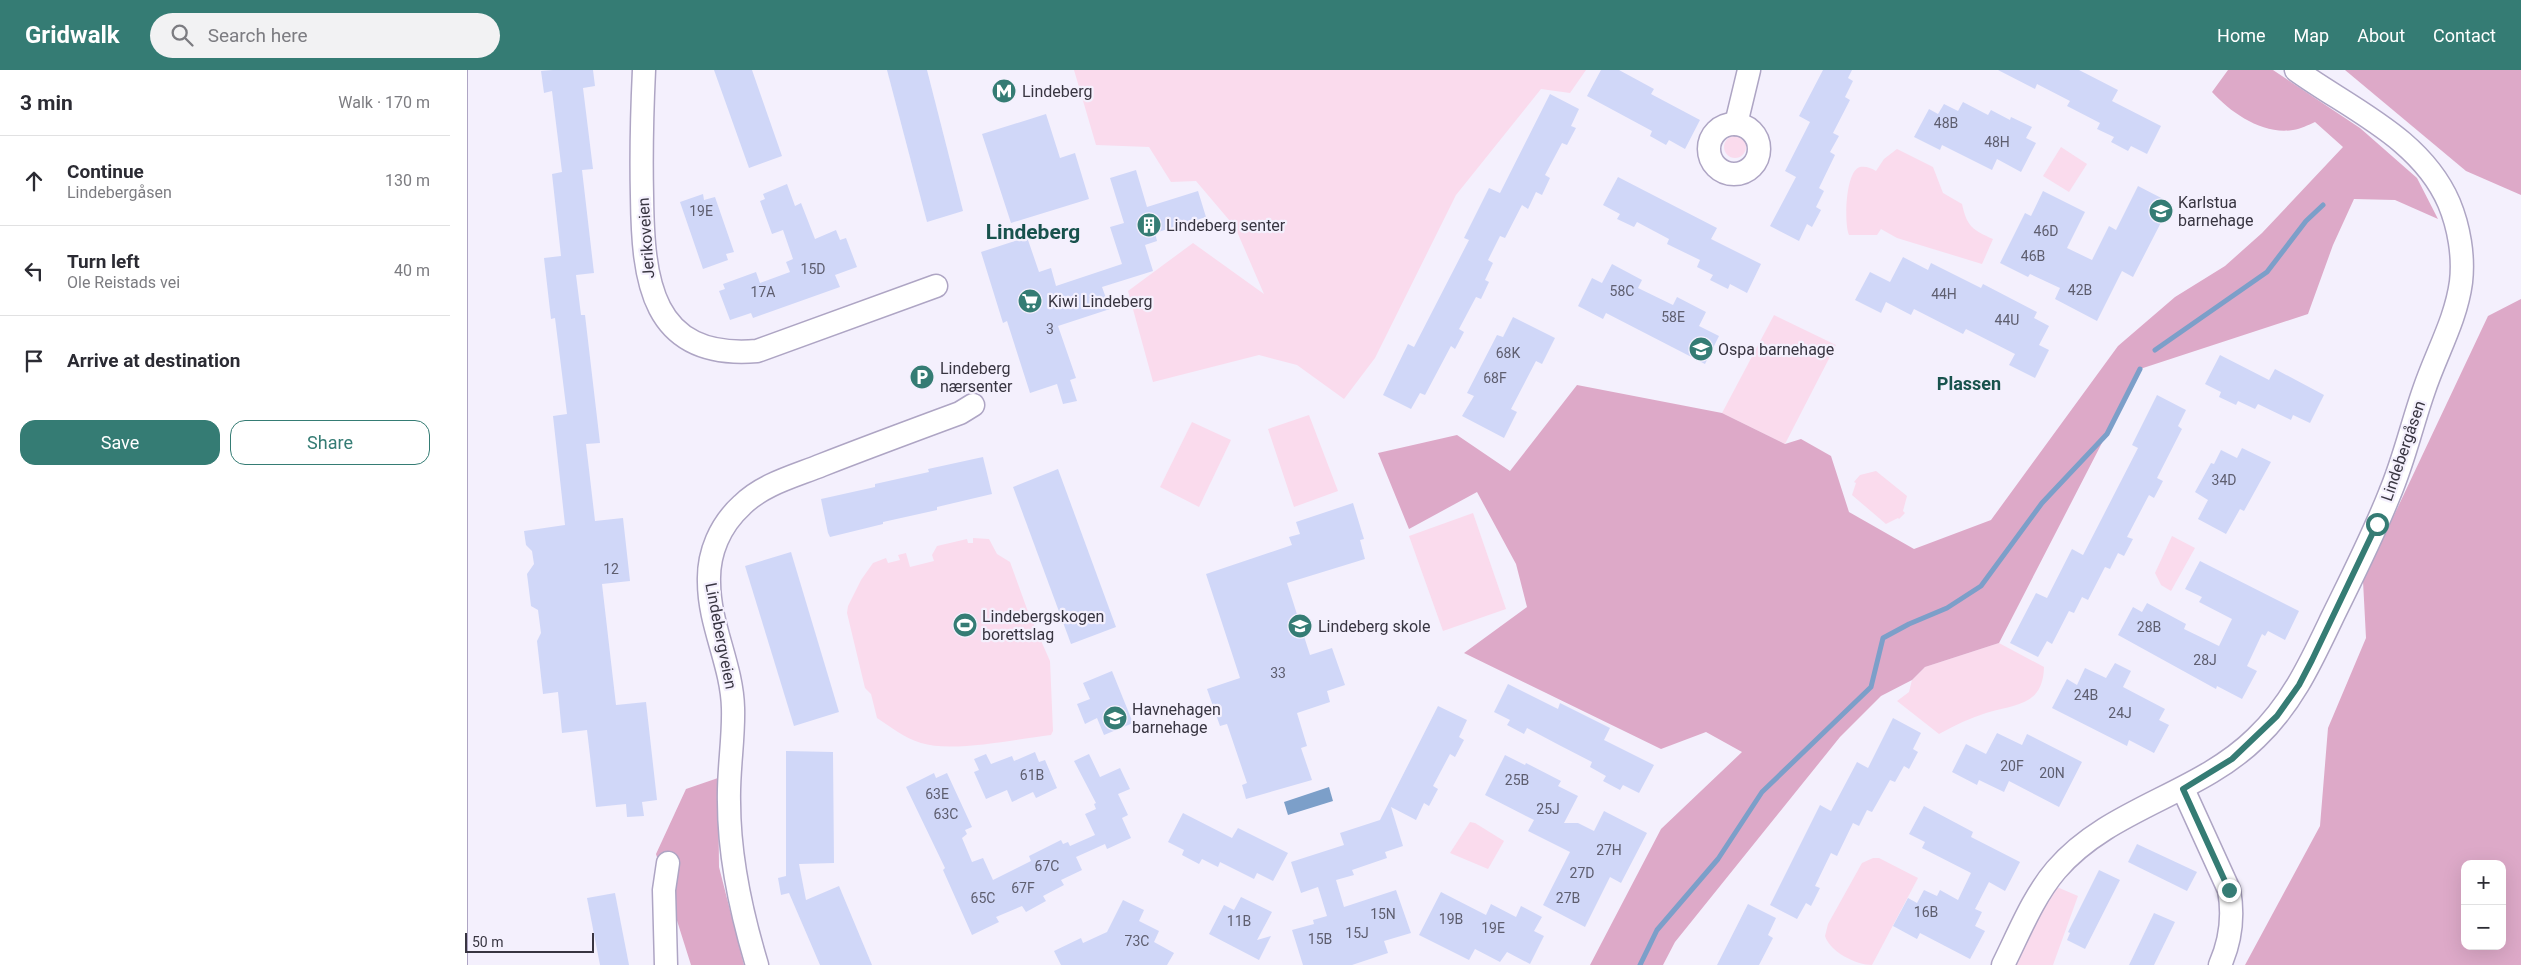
<!DOCTYPE html>
<meta charset="utf-8">
<style>
:root{--surface:#fff;--page:#f2f2f3;--text:#2b2b33;--muted:#7c7c81;--line:#e1e1e2;--accent:#357c74}
body{margin:0;font-family:Roboto,sans-serif;background:var(--page);color:var(--text)}
.controls{position:absolute;right:15px;bottom:15px;display:grid;overflow:hidden;border-radius:10px;box-shadow:0 5px 20px #0002}
.controls button{width:45px;height:45px;display:grid;place-items:center;padding:0;border:0;border-bottom:1px solid var(--line);background:var(--surface);color:var(--text);font:25px sans-serif}
.scale{position:absolute;left:15px;bottom:12px;width:129px;box-sizing:border-box;padding-left:5px;border:2px solid #383541;border-top:0;font-size:14px;line-height:18px;white-space:nowrap;color:#383541;-webkit-text-stroke:4px #f4f0fd;paint-order:stroke}
.stop{position:absolute;width:15px;height:15px;margin:-11px;border:4px solid #357c74;border-radius:50%;background:#fff}
.stop.end{background:#357c74;border-color:#fff;box-shadow:0 1px 5px #0008}
.list{margin:0;padding:0;list-style:none}
h2{display:flex;justify-content:space-between;align-items:center;height:65px;margin:0;padding:0 20px;font-size:21px}
h2 small{font-size:16px;font-weight:400;color:var(--muted)}
.list li{display:grid;grid-template-columns:32px 1fr auto;gap:15px;align-items:center;box-sizing:border-box;height:90px;padding:0 20px;border-top:1px solid var(--line)}
.list b{display:block;font-size:19px;white-space:nowrap}
.list p{margin:0;font-size:16px;white-space:nowrap;color:var(--muted)}
.list em{font-size:16px;font-style:normal;color:var(--muted)}
.actions{display:flex;gap:10px;padding:15px 20px}
.actions a{flex:1;padding:11px 0;border:1px solid var(--accent);border-radius:15px;text-align:center;font-size:18px;color:var(--accent)}
.actions .main{background:var(--accent);color:#fff}
.icon{flex:none;width:28px;height:28px;fill:none;stroke:currentColor;stroke-width:2;stroke-linecap:round;stroke-linejoin:round}
.map{position:relative;flex:none;width:2071px;height:895px;overflow:hidden}
header{display:flex;align-items:center;gap:30px;box-sizing:border-box;height:70px;padding:0 25px;background:var(--accent);color:#fff}
header strong{font-size:24px}
nav{display:flex;gap:28px;margin-inline-start:auto;font-size:18px}
.search{width:350px;height:45px;background:var(--page);display:flex;align-items:center;gap:12px;box-sizing:border-box;padding:0 18px;border-radius:28px;color:var(--muted);font-size:19px}
main{display:flex}
aside{flex:1;background:var(--surface)}
.map>svg:first-child{display:block}
.green{fill:#fadbed}
.forest{fill:#dda9c8;fill-rule:evenodd}
.water{fill:#7c9fc9}
.lines{fill:none;stroke-linecap:round;stroke-linejoin:round}
.stream{stroke:#7c9fc9;stroke-width:5}
.building{fill:#d0d7f8}
.minor-casing{stroke:#aea5c4;stroke-width:25}
.highway-casing{stroke:#aea5c4;stroke-width:30}
.minor{stroke:#fff;stroke-width:22}
.highway{stroke:#fff;stroke-width:28}
.route{stroke:#357c74;stroke-width:6}
.labels{text-anchor:middle;dominant-baseline:central;stroke-width:4.5;stroke-linejoin:round;paint-order:stroke}
.number-label{font-size:14px;fill:#5e5e6f}
.poi-label{font-size:16px;fill:#383541;stroke:#f4f0fd;text-anchor:start}
.street-label{font-size:16px;fill:#383541;stroke:#f4f0fd}
.neighbourhood-label{font-size:18px;font-weight:bold;fill:#18524d;stroke:#f4f0fd}
.district-label{font-size:21px;font-weight:bold;fill:#18524d;stroke:#f4f0fd}
</style>
<header>
<strong>Gridwalk</strong>
<div class="search"><svg class="icon" aria-label="search" viewBox="0 0 24 24"><circle cx="10" cy="10" r="6"/><path d="M15 15l6 6"/></svg>Search here</div>
<nav><a>Home</a><a>Map</a><a>About</a><a>Contact</a></nav>
</header>
<main>
<aside>
<h2>3 min<small>Walk · 170 m</small></h2>
<ul class="list">
<li><svg class="icon" aria-label="ahead" viewBox="0 0 24 24"><path d="M12 20V5M6 11l6-6 6 6"/></svg><div><b>Continue</b><p>Lindebergåsen</p></div><em>130 m</em></li>
<li><svg class="icon" aria-label="left" viewBox="0 0 24 24"><path d="M17 20v-9H6M10 6l-5 5 5 5"/></svg><div><b>Turn left</b><p>Ole Reistads vei</p></div><em>40 m</em></li>
<li><svg class="icon" aria-label="arrive" viewBox="0 0 24 24"><path d="M6 21V4h12l-3 4 3 4H6"/></svg><div><b>Arrive at destination</b></div></li>
</ul>
<div class="actions"><a class="main">Save</a><a>Share</a></div>
</aside>
<div class="map">
<svg width="2071" height="895" viewBox="0 0 2071 895">
<rect width="100%" height="100%" fill="#f4f0fd"/>
<g class="green">
<path d="M624 0H1136L1120 23 1091 19 1006 125 925 288 894 329 847 295 809 285 703 312 678 221 743 173 814 224 785 157 746 111 721 112 699 77 646 75Z"/>
<circle cx="1285" cy="77" r="11"/>
<path d="M1611 77 1637 94 1619 122 1593 106Z"/>
<path d="M1447 79 1483 97 1493 123 1512 134C1517 157 1523 160 1543 169L1532 194 1447 168 1431 159 1427 165H1399C1394 154 1395 101 1410 97 1416 96 1421 98 1426 101L1434 89Z"/>
<path d="M1324 245 1386 275 1335 374 1272 343Z"/>
<path d="M859 345 888 421 844 437 818 359Z"/>
<path d="M742 352 781 370 749 437 710 417Z"/>
<path d="M1426 401 1457 426 1453 441 1455 443 1449 449 1448 448 1436 454 1402 425 1406 413 1404 412 1410 405Z"/>
<path d="M1023 443 1056 539 993 561 959 466Z"/>
<path d="M1722 466 1745 478 1721 521 1711 515 1705 503Z"/>
<path d="M523 468 539 469 547 484 560 492 577 539 600 591 603 661 601 665C566 669 502 683 471 673 454 668 441 657 427 648L421 624 415 618 397 543 398 536 411 510 423 493 436 488 438 493 450 490 448 485 456 483 460 497 484 491 482 485 487 476 517 469 518 473H523Z"/>
<path d="M1549 573 1594 597C1593 636 1566 634 1536 643 1520 648 1505 655 1489 664L1447 631 1459 622 1462 610 1475 597Z"/>
<path d="M1020 752 1025 753 1054 771 1038 799 1000 783Z"/>
<path d="M1423 788H1429L1468 808 1422 895C1406 895 1380 882 1375 866L1378 854 1412 793Z"/>
<path d="M1607 817 1628 826 1603 895H1566L1591 842Z"/>
</g>
<g class="forest">
<path d="M1778 0H1823L1910 58 1967 108 1988 149 1945 130 1904 129 1883 175 1858 244 1690 299 1549 573 1475 597 1462 610 1431 626 1390 667 1225 872 1213 895H1140L1211 759 1292 682 1256 662 1211 679 1014 583 1077 537 1066 494 1027 422 959 459 928 383 1007 365 1060 401 1127 315 1272 343 1335 374 1351 369 1381 386 1399 442 1464 479 1541 450 1668 276 1725 227 1775 196 1812 163 1893 77 1865 52C1858 55 1851 59 1843 60 1813 65 1781 43 1762 22Z"/>
<path d="M1895 0H2071V125L2016 101Z"/>
<path d="M2071 229V895H1795L1870 756 1878 658 1916 568 1913 511 2038 246ZM2015 794H2052V876H2015Z"/>
<path d="M268 708 269 797 294 895H241L206 784 236 719Z"/>
</g>
<path class="water" d="M879 717 883 731 838 745 834 732Z"/>
<g class="lines">
<g class="stream">
<path d="M1705 280 1817 202 1856 151 1873 135"/>
<path d="M1190 895 1207 860 1268 789 1312 722 1421 617 1433 568 1459 554 1497 538 1531 516 1592 433 1657 364 1690 299"/>
</g>
</g>
<g class="building">
<path d="M103 0H143L145 16 133 18 143 99 132 100 144 203 126 205 131 245H135L150 373 136 374 145 451 173 448 180 511 152 514 166 635 196 632 207 730 192 732 194 746 177 747 176 734 146 737 137 660 112 663 108 622 93 624 87 571 91 563 88 540 81 536 77 504 84 494 82 481 76 475 74 461 115 455 103 346 117 344 105 248 101 249 94 188 111 186 102 104 112 102 102 21 94 23 91 1Z"/>
<path d="M264 0H302L332 86 299 98Z"/>
<path d="M437 0H477L513 141 477 152Z"/>
<path d="M1151 0H1169L1204 19 1201 24 1250 50 1235 79 1219 70 1216 75 1200 66 1202 61 1137 26Z"/>
<path d="M1373 0H1402L1398 8 1403 11 1395 27 1400 30 1383 63 1389 66 1380 82 1385 85 1369 118 1374 121 1366 137 1371 140 1362 157 1357 154 1349 171 1320 156 1346 107 1335 101 1360 52 1349 46Z"/>
<path d="M1548 0H1629L1668 20 1662 31 1711 56 1697 84 1681 76 1678 81 1661 72 1664 67 1647 59 1650 53 1617 36 1620 31 1587 14 1585 19Z"/>
<path d="M1100 24 1129 39 1121 56 1126 58 1117 75 1112 73 1095 105 1100 108 1092 125 1086 122 1078 139 1072 135 1055 168 1050 166 1038 190 1043 193 1035 210 1039 212 1031 229 1026 227 1009 259 1014 262 1005 279 1001 276 975 325 970 323 961 339 933 325 958 274 964 277 1019 170 1014 168 1039 118 1050 123Z"/>
<path d="M1513 32 1538 45 1541 40 1560 50 1561 47 1582 57 1576 68 1586 73 1571 102 1547 89 1542 100 1492 75 1490 80 1464 67 1479 39 1488 44 1494 34 1508 41Z"/>
<path d="M596 44 610 88 625 83 639 129 561 153 532 64Z"/>
<path d="M686 100 697 137 748 121 756 147 705 163 707 171 695 175 703 201 652 217 660 239 608 256 626 308 620 310 627 331 613 334 607 314 580 323 557 251 553 253 531 182 577 167 589 202 601 198 606 216 672 194 660 157 674 153 660 108Z"/>
<path d="M1168 107 1267 158 1261 169 1311 194 1297 223 1280 214 1278 219 1260 210 1263 205 1247 197 1250 190 1217 174 1219 169 1187 152 1184 157 1167 149 1170 144 1153 135Z"/>
<path d="M337 114 345 136 351 133 365 169 386 160 390 170 396 168 407 197 385 205 390 217 303 248 301 243 280 250 269 221 275 219 273 214 306 202 310 213 340 202 336 192 343 189 333 160 322 164 310 131 315 129 313 124Z"/>
<path d="M1688 116 1721 133 1683 207 1672 201 1647 251 1605 229 1610 218 1580 204 1578 207 1550 193 1575 143 1581 146 1593 121 1635 142 1617 178 1642 190 1659 156 1666 160Z"/>
<path d="M253 124 254 130 265 127 284 182 276 184 278 190 253 199 230 132Z"/>
<path d="M1453 187 1478 200 1481 193 1531 218 1533 214 1587 242 1584 248 1599 256 1589 275 1599 280 1585 308 1559 295 1565 284 1516 259 1513 264 1464 239 1461 245 1436 232 1431 243 1405 230 1420 202 1440 212Z"/>
<path d="M1162 194 1192 210 1188 218 1223 235 1227 227 1256 242 1249 256 1269 266 1255 294 1156 243 1153 249 1128 236 1142 208 1152 213Z"/>
<path d="M1063 247 1105 268 1092 294 1086 291 1061 339 1067 342 1054 368 1012 346 1024 326 1017 323 1047 265 1053 267Z"/>
<path d="M1770 285 1819 310 1825 299 1874 325 1860 353 1843 345 1841 350 1808 334 1805 339 1788 331 1786 335 1769 327 1771 322 1755 314Z"/>
<path d="M1707 325 1736 340 1728 356 1732 359 1707 408 1713 411 1704 428 1699 425 1677 467 1683 469 1674 486 1668 483 1660 499 1655 497 1638 530 1632 527 1624 543 1619 541 1602 574 1597 571 1588 587 1560 573 1586 523 1597 528 1622 479 1633 485 1688 378 1682 375Z"/>
<path d="M1792 378 1821 392 1794 441 1790 439 1776 464 1748 449 1758 430 1745 422 1761 393 1764 394 1771 380 1787 388Z"/>
<path d="M533 387 542 424 487 437V440L433 452V454L380 467 378 463 371 429 425 417V414L479 402 478 399Z"/>
<path d="M608 399 666 557 621 574 563 417Z"/>
<path d="M903 433 914 469 910 470 915 489 837 513 860 585 882 578 895 615 877 621 880 632 847 643 857 676 851 678 862 710 796 729 792 715 797 713 777 654 770 656 757 619 790 608 756 504 842 475 839 467 850 464 846 452Z"/>
<path d="M341 482 389 642 344 656 295 496Z"/>
<path d="M1750 491 1849 541 1835 570 1818 561 1815 566 1812 564 1797 596 1807 601 1792 629 1767 616 1766 619 1668 565 1683 537 1692 542 1697 533 1736 554 1734 559 1769 576 1782 549 1749 532 1752 527 1735 519Z"/>
<path d="M1665 593 1681 601 1673 617 1715 639 1709 650 1719 655 1704 683 1679 670 1677 676 1602 638 1617 609 1627 615 1635 598 1656 608Z"/>
<path d="M662 601 683 653 654 665 647 648 635 654 627 634 640 629 633 613Z"/>
<path d="M1058 614 1108 639 1110 633 1160 658 1154 670 1204 695 1189 723 1173 715 1170 720 1153 711 1156 706 1140 697 1142 692 1109 675 1077 658 1074 664 1057 655 1060 650 1044 642Z"/>
<path d="M988 636 1017 650 1009 667 1014 670 1005 687 1000 684 983 716 988 719 979 736 974 733 966 750 941 737 953 776 935 782 937 788 902 800 904 805 886 810 894 837 946 820 961 863 934 871 938 883 902 895H853L842 860 864 854 863 850 877 846 868 817 851 823 841 792 894 775 890 763 930 750Z"/>
<path d="M1443 648 1471 663 1463 679 1468 682 1459 699 1454 696 1445 712 1440 710 1422 742 1417 740 1409 756 1403 753 1387 786 1381 783 1365 816 1370 818 1361 836 1356 833 1347 849 1320 835 1370 735 1381 741 1407 692 1418 698Z"/>
<path d="M1547 663 1572 675 1577 664 1632 692 1609 737 1559 711 1554 722 1529 710 1527 715 1502 702 1516 674 1536 684Z"/>
<path d="M336 681 383 682 384 793 349 794 356 830 389 816 422 895H370L339 823 331 825 328 808 336 806Z"/>
<path d="M585 682 589 692 595 690 607 718 586 728 583 722 562 732 557 720 536 729 524 702 529 700 524 689 536 684 541 694 562 686 564 691Z"/>
<path d="M639 684 650 707 670 698 680 719 668 724 678 745 672 748 681 768 657 779 655 774 626 787 632 800 611 810 614 815 593 826 596 831 576 842 572 836 546 847 549 852 522 865 493 800 495 798 456 717 484 703 486 708 497 703 522 757 515 760 517 764 512 768 522 792 533 788 543 810 581 791 579 786 611 770 613 774 618 772 620 776 645 765 635 744 646 739 644 734 646 733 624 691Z"/>
<path d="M1055 685 1075 695 1076 693 1111 711 1108 716 1128 726 1114 753H1128L1144 761 1154 741 1197 763 1171 813 1160 807 1135 857 1093 835 1120 782 1078 761 1084 750 1035 725Z"/>
<path d="M1474 736 1523 762 1521 767 1570 792 1555 821 1539 812 1525 839 1532 842 1525 856 1535 861 1520 889 1470 863 1467 869 1443 856 1458 828 1467 833 1474 820 1487 826 1490 820 1508 830 1521 803 1472 778 1475 772 1459 764Z"/>
<path d="M733 743 782 768 788 758 838 783 823 811 807 803 804 809 770 792 768 797 752 789 749 794 732 785 734 780 718 772Z"/>
<path d="M1687 774 1747 802 1737 821 1678 792Z"/>
<path d="M1649 800 1670 810 1635 879 1617 870 1620 863 1618 862Z"/>
<path d="M991 822 1036 845 1041 834 1066 847 1071 836 1092 847 1084 861 1094 866 1080 894 1057 882 1050 892 1025 879 1019 890 969 865Z"/>
<path d="M165 823 179 895H150L137 828Z"/>
<path d="M791 827 822 842 807 870 821 866 809 890 759 864 774 835 784 840Z"/>
<path d="M673 830 694 840 689 851 709 861 704 872 724 883 717 895H611L604 881 631 868 633 873 657 862Z"/>
<path d="M1298 834 1326 848 1318 865 1323 868 1309 895H1267Z"/>
<path d="M1704 843 1725 852 1704 895H1679Z"/>
</g>
<g class="lines">
<defs>
<g id="minor">
<path d="M194 0C192 42 191 84 192 126 193 209 200 290 307 281L486 216"/>
<circle cx="1284" cy="79" r="25"/>
<path d="M1286 54 1299 0"/>
<path d="M1733 719 1779 820C1784 847 1781 870 1770 895"/>
<path d="M216 895 214 820 218 793"/>
<path d="M307 895C291 842 279 788 279 732 278 701 284 669 283 638 282 595 259 555 259 512 258 483 270 455 292 435 313 414 345 406 372 395 418 377 464 360 510 343L523 335"/>
<path d="M1553 895C1569 863 1583 827 1606 800 1659 738 1748 725 1806 668 1842 634 1861 592 1882 548 1902 507 1923 466 1940 423 1954 390 1962 354 1974 320 1986 284 2006 250 2011 212 2014 186 2009 157 1999 133 1971 68 1900 39 1846 0"/>
</g>
<path id="highway" d="M3 895V0"/>
</defs>
<use href="#minor" class="minor-casing"/>
<use href="#highway" class="highway-casing"/>
<use href="#minor" class="minor"/>
<use href="#highway" class="highway"/>
</g>
<g class="lines">
<path class="route" d="M1779 820 1733 719 1782 689 1827 646 1849 615 1862 590 1927 454"/>
</g>
<defs>
<symbol id="metro-disc" viewBox="-11 -11 22 22"><circle r="9.5" fill="#357c74" stroke="#f4f0fd"/><path d="M-5.5 5V-5H-3L0 0L3-5H5.5V5H3V-.5L0 4L-3-.5V5Z" fill="#fff"/></symbol>
<symbol id="school-disc" viewBox="-11 -11 22 22"><circle r="9.5" fill="#357c74" stroke="#f4f0fd"/><path d="M0-5L7-2L0 1L-7-2ZM-4 1L0 2.5L4 1V4Q0 6-4 4Z" fill="#fff"/></symbol>
<symbol id="building-disc" viewBox="-11 -11 22 22"><circle r="9.5" fill="#357c74" stroke="#f4f0fd"/><path d="M-4-6H4V6H1V3H-1V6H-4ZM-2.5-4.3h1.7v1.8h-1.7ZM.8-4.3h1.7v1.8H.8ZM-2.5-1h1.7V.8h-1.7ZM.8-1h1.7V.8H.8Z" fill="#fff"/></symbol>
<symbol id="supermarket-disc" viewBox="-11 -11 22 22"><circle r="9.5" fill="#357c74" stroke="#f4f0fd"/><path d="M-6-5.5h2.5l.6 2H6L4.5 2H-2.5L-4.4-4H-6ZM-1.5 3.2a1.3 1.3 0 1 0 .1 0ZM3 3.2a1.3 1.3 0 1 0 .1 0Z" fill="#fff"/></symbol>
<symbol id="parking-disc" viewBox="-11 -11 22 22"><circle r="9.5" fill="#357c74" stroke="#f4f0fd"/><path d="M-3.5-5.5H1a3.5 3.5 0 0 1 0 7H-1V5.5H-3.5ZM-1-3.4V-.6H.8a1.4 1.4 0 0 0 0-2.8Z" fill="#fff"/></symbol>
<symbol id="stadium-disc" viewBox="-11 -11 22 22"><circle r="9.5" fill="#357c74" stroke="#f4f0fd"/><path d="M0-5a6.5 5 0 1 0 0 10a6.5 5 0 1 0 0-10ZM-3.5-1.8h7v3.6h-7Z" fill="#fff"/></symbol>
</defs>
<g fill-rule="evenodd">
<use href="#metro-disc" x="540" y="7" width="28" height="28"/>
<use href="#school-disc" x="1697" y="127" width="28" height="28"/>
<use href="#building-disc" x="685" y="141" width="28" height="28"/>
<use href="#supermarket-disc" x="566" y="217" width="28" height="28"/>
<use href="#school-disc" x="1237" y="265" width="28" height="28"/>
<use href="#parking-disc" x="458" y="293" width="28" height="28"/>
<use href="#stadium-disc" x="501" y="541" width="28" height="28"/>
<use href="#school-disc" x="836" y="542" width="28" height="28"/>
<use href="#school-disc" x="651" y="634" width="28" height="28"/>
</g>
<g class="labels">
<g class="number-label">
<text x="1496" y="53">48B</text>
<text x="1547" y="72">48H</text>
<text x="251" y="141">19E</text>
<text x="1596" y="161">46D</text>
<text x="1583" y="186">46B</text>
<text x="363" y="199">15D</text>
<text x="1630" y="220">42B</text>
<text x="1172" y="221">58C</text>
<text x="313" y="222">17A</text>
<text x="1494" y="224">44H</text>
<text x="1223" y="247">58E</text>
<text x="1557" y="250">44U</text>
<text x="600" y="259">3</text>
<text x="1058" y="283">68K</text>
<text x="1045" y="308">68F</text>
<text x="1774" y="410">34D</text>
<text x="161" y="499">12</text>
<text x="1699" y="557">28B</text>
<text x="1755" y="590">28J</text>
<text x="828" y="603">33</text>
<text x="1636" y="625">24B</text>
<text x="1670" y="643">24J</text>
<text x="1562" y="696">20F</text>
<text x="1602" y="703">20N</text>
<text x="582" y="705">61B</text>
<text x="1067" y="710">25B</text>
<text x="487" y="724">63E</text>
<text x="1098" y="739">25J</text>
<text x="496" y="744">63C</text>
<text x="1159" y="780">27H</text>
<text x="597" y="796">67C</text>
<text x="1132" y="803">27D</text>
<text x="573" y="818">67F</text>
<text x="533" y="828">65C</text>
<text x="1118" y="828">27B</text>
<text x="1476" y="842">16B</text>
<text x="933" y="844">15N</text>
<text x="1001" y="849">19B</text>
<text x="789" y="851">11B</text>
<text x="1043" y="858">19E</text>
<text x="907" y="863">15J</text>
<text x="870" y="869">15B</text>
<text x="687" y="871">73C</text>
</g>
<g class="poi-label">
<text x="572" y="21">Lindeberg</text>
<text x="1728" y="132">Karlstua<tspan x="1728" dy="18">barnehage</tspan></text>
<text x="716" y="155">Lindeberg senter</text>
<text x="598" y="231">Kiwi Lindeberg</text>
<text x="1268" y="279">Ospa barnehage</text>
<text x="490" y="298">Lindeberg<tspan x="490" dy="18">nærsenter</tspan></text>
<text x="532" y="546">Lindebergskogen<tspan x="532" dy="18">borettslag</tspan></text>
<text x="868" y="556">Lindeberg skole</text>
<text x="682" y="639">Havnehagen<tspan x="682" dy="18">barnehage</tspan></text>
</g>
<g class="street-label">
<text transform="translate(196 168) rotate(-94)">Jerikoveien</text>
<text transform="translate(1953 381) rotate(-71)">Lindebergåsen</text>
<text transform="translate(271 566) rotate(79)">Lindebergveien</text>
</g>
<g class="neighbourhood-label">
<text x="1519" y="313">Plassen</text>
</g>
<g class="district-label">
<text x="583" y="162">Lindeberg</text>
</g>
</g>
</svg>
<div class="controls">
<button>+</button>
<button>−</button>
</div>
<div class="scale">50 m</div>
<div class="stop" style="left:1927px;top:454px"></div>
<div class="stop end" style="left:1779px;top:820px"></div>
</div>
</main>
